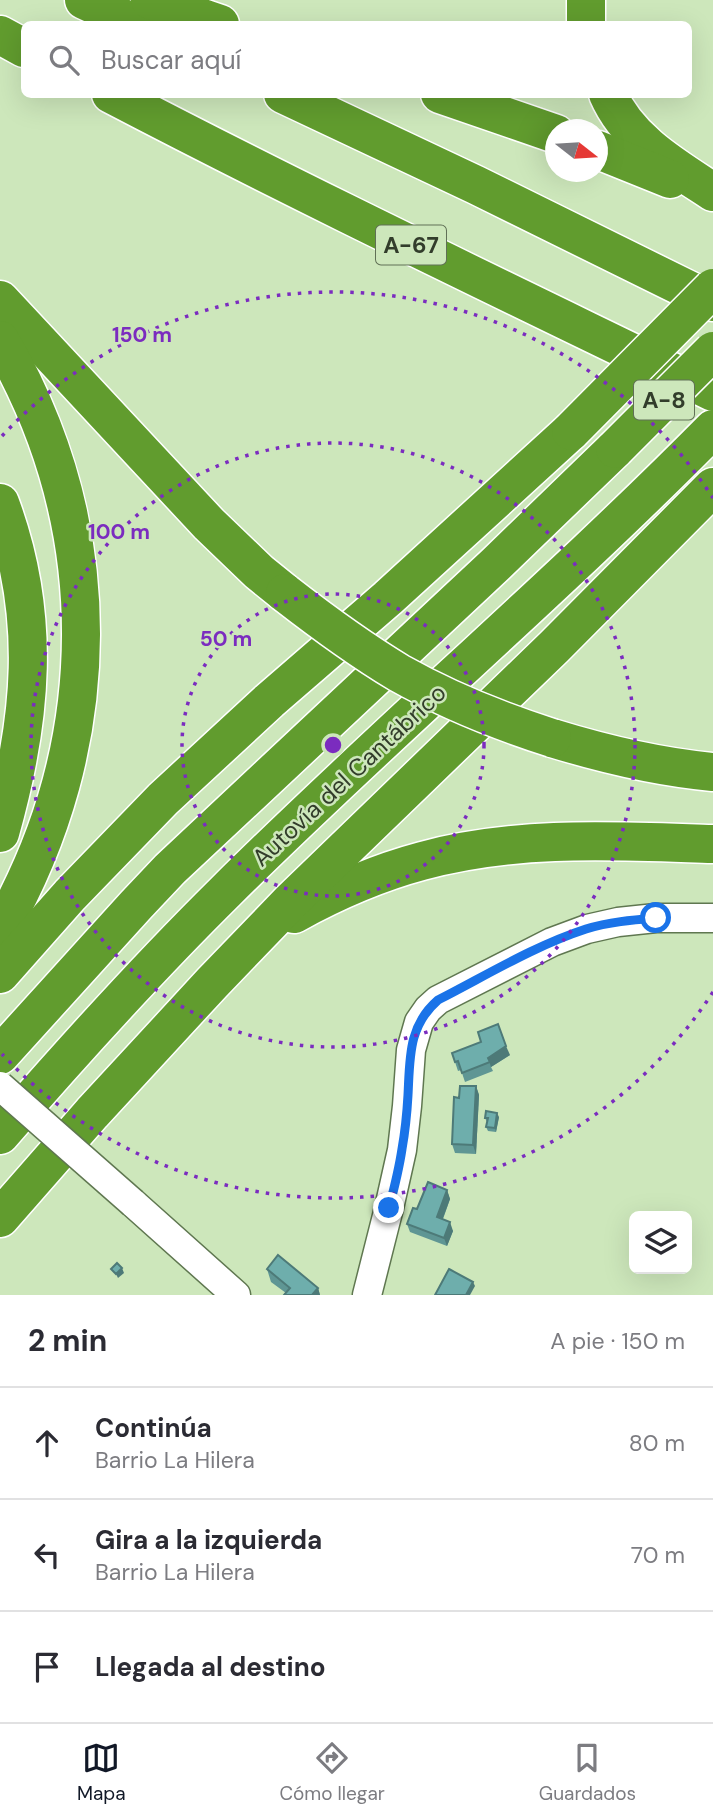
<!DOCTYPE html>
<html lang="es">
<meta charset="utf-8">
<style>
:root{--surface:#fff;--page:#f2f2f3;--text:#2b2b33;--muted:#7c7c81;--line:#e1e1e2;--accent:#111827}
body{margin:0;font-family:"DM Sans",sans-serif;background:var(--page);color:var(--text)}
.controls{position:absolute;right:21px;bottom:21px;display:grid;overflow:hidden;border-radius:10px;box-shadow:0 7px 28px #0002}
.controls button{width:63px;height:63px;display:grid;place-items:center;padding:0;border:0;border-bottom:2px solid var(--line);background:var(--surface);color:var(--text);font:35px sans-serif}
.compass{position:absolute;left:545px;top:119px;width:63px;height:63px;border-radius:50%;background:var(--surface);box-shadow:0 7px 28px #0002;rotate:107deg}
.stop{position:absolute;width:21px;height:21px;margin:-16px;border:5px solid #1a73e8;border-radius:50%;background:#fff}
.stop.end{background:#1a73e8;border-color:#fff;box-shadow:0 2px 7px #0008}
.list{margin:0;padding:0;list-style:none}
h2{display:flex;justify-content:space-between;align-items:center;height:91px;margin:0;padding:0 28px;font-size:30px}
h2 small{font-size:23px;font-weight:400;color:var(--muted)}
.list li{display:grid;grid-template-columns:46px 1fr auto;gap:21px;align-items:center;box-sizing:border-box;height:112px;padding:0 28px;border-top:2px solid var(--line)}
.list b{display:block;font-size:26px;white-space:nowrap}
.list p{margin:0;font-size:23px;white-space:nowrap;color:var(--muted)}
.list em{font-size:23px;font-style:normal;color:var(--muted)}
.icon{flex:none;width:38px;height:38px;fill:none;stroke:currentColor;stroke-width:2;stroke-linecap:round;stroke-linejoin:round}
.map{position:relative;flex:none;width:713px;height:1295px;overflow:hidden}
.search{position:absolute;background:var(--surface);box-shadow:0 7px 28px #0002;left:21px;right:21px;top:21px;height:77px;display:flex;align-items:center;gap:18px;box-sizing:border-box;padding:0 24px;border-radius:10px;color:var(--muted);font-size:26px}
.sheet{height:427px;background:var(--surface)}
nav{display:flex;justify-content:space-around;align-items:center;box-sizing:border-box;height:98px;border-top:2px solid var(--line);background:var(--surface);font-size:19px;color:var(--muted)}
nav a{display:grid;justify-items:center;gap:4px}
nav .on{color:var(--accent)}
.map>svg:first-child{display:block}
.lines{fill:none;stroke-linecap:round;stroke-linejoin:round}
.minor-casing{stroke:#5f7750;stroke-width:31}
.highway-casing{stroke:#fff;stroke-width:41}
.minor{stroke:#fff;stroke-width:28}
.highway{stroke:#619c2e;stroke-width:38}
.minor-bridge-casing{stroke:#5f7750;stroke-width:31;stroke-linecap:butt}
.highway-bridge-casing{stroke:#fff;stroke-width:41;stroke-linecap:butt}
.minor-bridge{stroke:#fff;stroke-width:28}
.highway-bridge{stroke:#619c2e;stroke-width:38}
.wall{fill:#5f9694}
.shaded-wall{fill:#4d7a78}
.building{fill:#6eaeac;stroke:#4d7a78;stroke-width:2}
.route{stroke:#1a73e8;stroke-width:9}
.ring{fill:none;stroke:#7b2cbf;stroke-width:3.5;stroke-dasharray:3.5 7}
.labels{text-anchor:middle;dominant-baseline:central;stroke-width:5;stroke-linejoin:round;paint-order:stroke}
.shield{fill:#cde7bb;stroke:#607056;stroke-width:2}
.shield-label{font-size:23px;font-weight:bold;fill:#323d2b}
.street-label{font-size:24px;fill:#323d2b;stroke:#cde7bb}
.centre{fill:#7b2cbf;stroke:#cde7bb;stroke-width:3.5}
.ring-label{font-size:21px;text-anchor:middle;font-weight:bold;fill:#7b2cbf;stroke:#cde7bb;stroke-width:5;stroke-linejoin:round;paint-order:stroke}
</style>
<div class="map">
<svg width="713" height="1295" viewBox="0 0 713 1295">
<rect width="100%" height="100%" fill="#cde7bb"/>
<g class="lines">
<defs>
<g id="minor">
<path d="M133 1203 236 1295"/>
<path d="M367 1295 389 1208 402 1150 407 1106 411 1050 419 1022 428 1009 438 1000 552 942 587 929 618 922 656 918H713"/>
</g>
<g id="highway">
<path d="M84 0 136 24"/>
<path d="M150 0 220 24"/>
<path d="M586 0V24"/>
<path d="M0 35 24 48"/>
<path d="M111 94C310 198 512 294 713 392"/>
<path d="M283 94 476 185 713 302"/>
<path d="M440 94 556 134"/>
<path d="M608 94C628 140 673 166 713 192"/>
<path d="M598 150 670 179"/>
<path d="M0 300 209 524 259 572 285 593"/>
<path d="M0 340C109 527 107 743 0 930"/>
<path d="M0 503C42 616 32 720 0 833"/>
<path d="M552 738C604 754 658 767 713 772"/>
<path d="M294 914C334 892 377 873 422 861 517 835 616 841 713 844"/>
<path d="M0 974 70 895 163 799 269 701 388 598 571 431"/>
<path d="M0 1055 136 905 170 869 496 564 615 449"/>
<path d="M0 1135C73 1051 147 969 226 891 385 733 556 588 713 429"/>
<path d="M0 1218 92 1113 212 983 290 902 554 647 713 487"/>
</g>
</defs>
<use href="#minor" class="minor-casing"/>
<use href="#highway" class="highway-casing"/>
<use href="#minor" class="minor"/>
<use href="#highway" class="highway"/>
<defs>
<path id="minor-bridge" d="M0 1086 133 1203"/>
<g id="highway-bridge">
<path d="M571 431 713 288"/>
<path d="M615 449 713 351"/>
<path d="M285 593C321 621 359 649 399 673 447 700 499 721 552 738"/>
</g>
</defs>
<use href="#minor-bridge" class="minor-bridge-casing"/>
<use href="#highway-bridge" class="highway-bridge-casing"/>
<use href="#minor-bridge" class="minor-bridge"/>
<use href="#highway-bridge" class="highway-bridge"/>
</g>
<g class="wall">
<path d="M452 1053 510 1055 491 1067 493 1071 465 1082 461 1070 458 1071Z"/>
<path d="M476 1086 479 1095 476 1154 455 1153 452 1144 459 1098Z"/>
<path d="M499 1117 496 1132 488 1131 486 1127 487 1122 485 1118Z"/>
<path d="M447 1190 450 1199 443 1219 453 1231 447 1246 410 1232 407 1224 417 1209Z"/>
<path d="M267 1269 318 1288 320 1295H284L286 1293 271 1282Z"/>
</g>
<g class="shaded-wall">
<path d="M506 1046 510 1055 491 1067 488 1058Z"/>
<path d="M476 1086 479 1095 476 1154 473 1145Z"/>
<path d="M497 1113 499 1117 496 1132 495 1128Z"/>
<path d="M447 1190 450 1199 440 1226 437 1217Z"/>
<path d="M450 1222 453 1231 447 1246 444 1238Z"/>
<path d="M122 1268 124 1273 118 1278 116 1274Z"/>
<path d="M473 1282 475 1286 470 1295H466Z"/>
<path d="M318 1288 320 1295H312Z"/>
</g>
<g class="building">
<path d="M498 1024 506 1046 488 1058 490 1062 462 1073 458 1061 455 1062 452 1053 481 1042 478 1032Z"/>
<path d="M460 1086H476L473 1145 452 1144 454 1097 459 1098Z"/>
<path d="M486 1111 497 1113 495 1128 486 1127 488 1118H485Z"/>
<path d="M428 1182 447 1190 437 1217 450 1222 444 1238 407 1224 413 1208 417 1209Z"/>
<path d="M278 1255 318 1288 312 1295H284L290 1288 267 1269Z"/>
<path d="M117 1263 122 1268 116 1274 111 1269Z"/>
<path d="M449 1269 473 1282 466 1295H435Z"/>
</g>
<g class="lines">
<path class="route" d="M389 1208C394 1189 399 1169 402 1149 405 1132 407 1113 408 1095 410 1058 408 1026 438 1000 487 975 534 946 586 929 609 922 632 920 656 918"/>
</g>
<g class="ring">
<circle cx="333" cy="745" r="151"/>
<circle cx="333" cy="745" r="302"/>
<path d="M713 992A453 453 0 0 1 2 1054M2 436A453 453 0 0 1 713 498"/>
</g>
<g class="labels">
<g class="shield">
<rect x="376" y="225.5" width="70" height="39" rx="5"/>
<rect x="634" y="380.5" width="60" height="39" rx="5"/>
</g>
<g class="shield-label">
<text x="411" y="245">A-67</text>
<text x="664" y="400">A-8</text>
</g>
<g class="street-label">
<text transform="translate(349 775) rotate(-43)">Autovía del Cantábrico</text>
</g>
</g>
<circle cx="333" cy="745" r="10" class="centre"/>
<g class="ring-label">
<text x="142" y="342">150 m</text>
<text x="119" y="539">100 m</text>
<text x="226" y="646">50 m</text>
</g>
</svg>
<div class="controls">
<button><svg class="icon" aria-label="layers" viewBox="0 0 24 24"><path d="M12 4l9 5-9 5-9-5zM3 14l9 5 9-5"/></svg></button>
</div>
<svg class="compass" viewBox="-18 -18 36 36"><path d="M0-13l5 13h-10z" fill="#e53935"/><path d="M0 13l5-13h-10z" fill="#7c7c81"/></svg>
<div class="stop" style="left:656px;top:918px"></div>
<div class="stop end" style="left:389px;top:1208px"></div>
<div class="search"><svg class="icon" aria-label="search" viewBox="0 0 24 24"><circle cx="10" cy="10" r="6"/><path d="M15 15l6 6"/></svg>Buscar aquí</div>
</div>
<section class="sheet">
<h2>2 min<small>A pie · 150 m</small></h2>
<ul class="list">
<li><svg class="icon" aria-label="ahead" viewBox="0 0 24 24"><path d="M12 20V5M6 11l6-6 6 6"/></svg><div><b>Continúa</b><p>Barrio La Hilera</p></div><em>80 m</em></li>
<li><svg class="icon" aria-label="left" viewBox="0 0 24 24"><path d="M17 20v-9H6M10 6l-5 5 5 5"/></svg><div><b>Gira a la izquierda</b><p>Barrio La Hilera</p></div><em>70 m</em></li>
<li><svg class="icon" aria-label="arrive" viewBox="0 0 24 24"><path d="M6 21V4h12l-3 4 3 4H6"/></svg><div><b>Llegada al destino</b></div></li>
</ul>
</section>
<nav>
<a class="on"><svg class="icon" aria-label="map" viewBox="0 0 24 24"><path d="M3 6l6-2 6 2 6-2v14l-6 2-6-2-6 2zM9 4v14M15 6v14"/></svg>Mapa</a>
<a><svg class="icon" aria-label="directions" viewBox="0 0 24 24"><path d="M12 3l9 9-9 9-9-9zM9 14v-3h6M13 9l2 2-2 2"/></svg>Cómo llegar</a>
<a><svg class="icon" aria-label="saved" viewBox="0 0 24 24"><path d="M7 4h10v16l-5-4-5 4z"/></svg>Guardados</a>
</nav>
